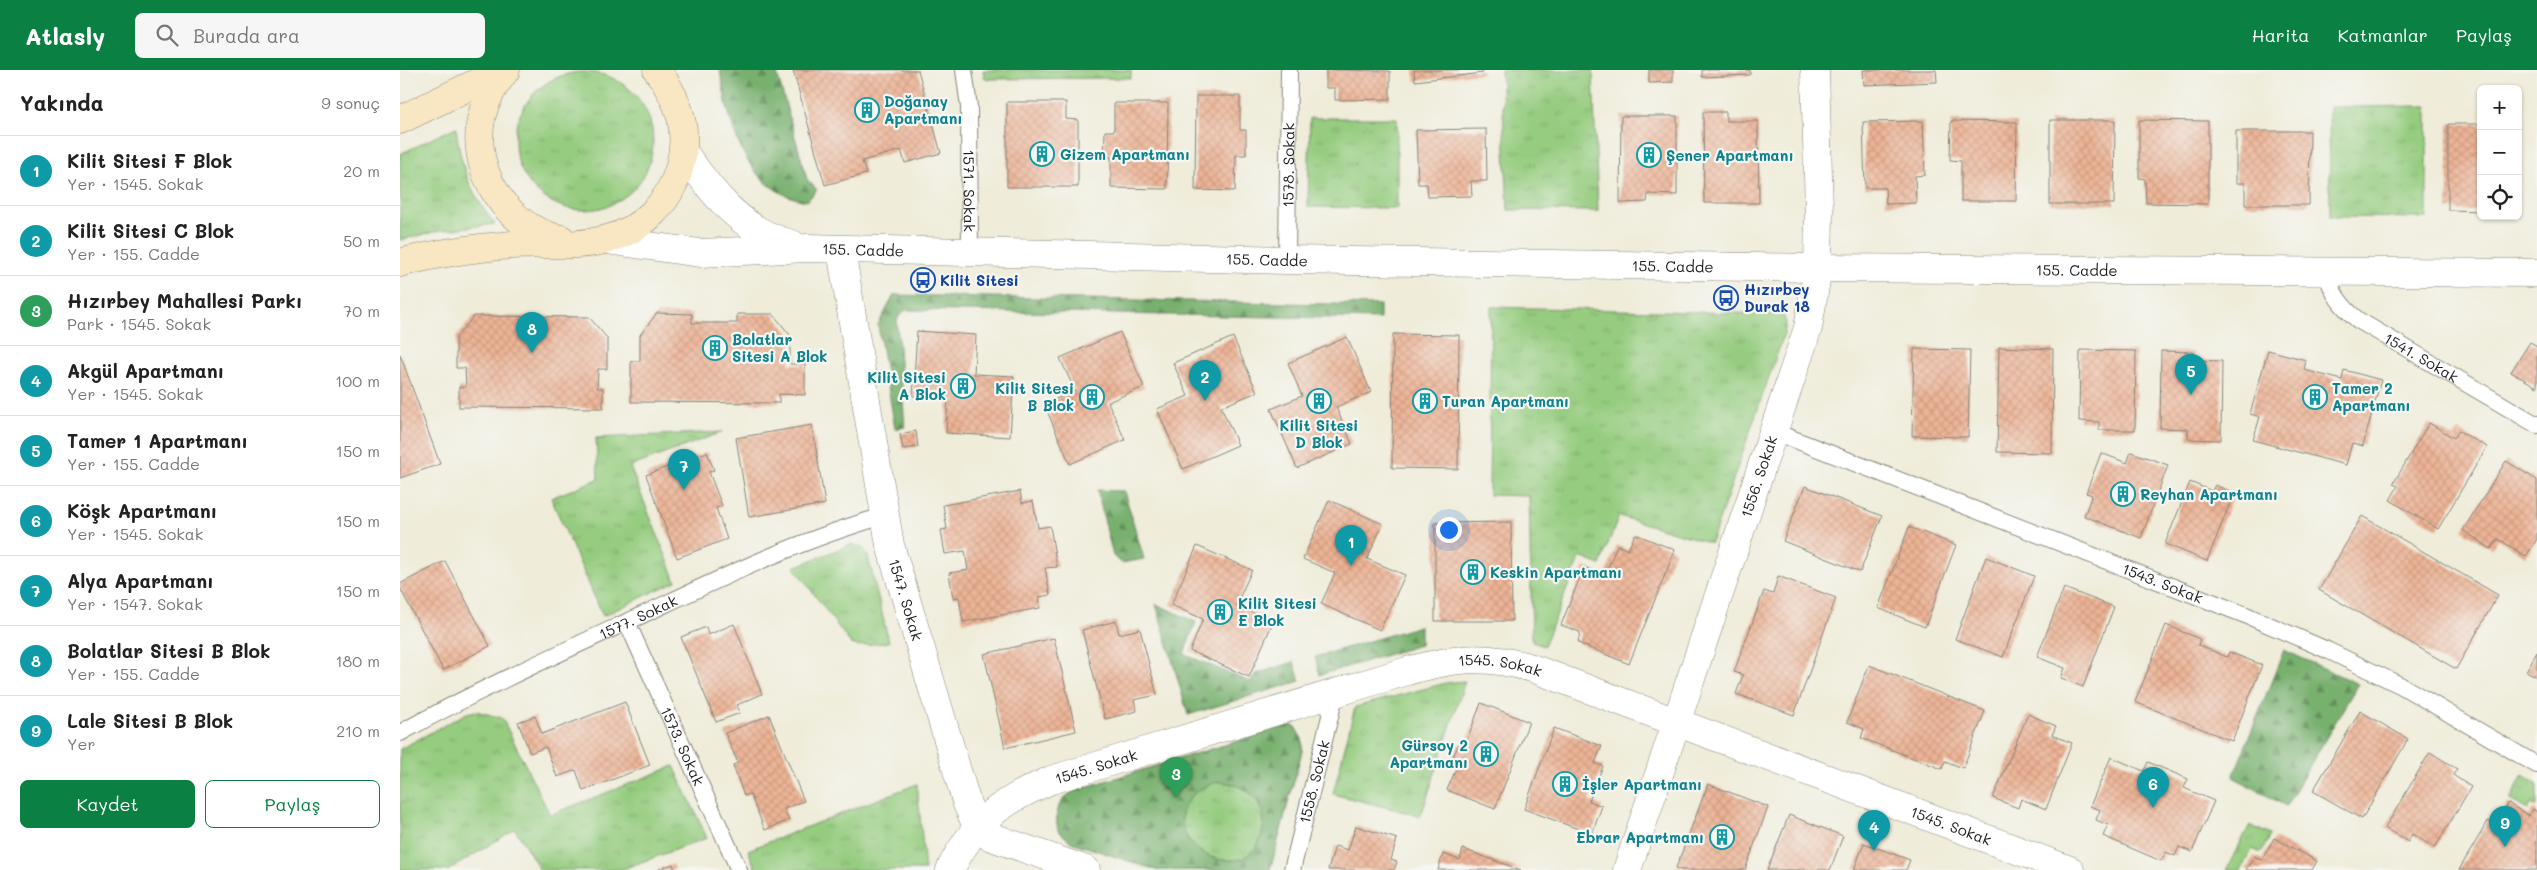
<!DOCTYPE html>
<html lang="tr">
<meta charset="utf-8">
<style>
:root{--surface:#fff;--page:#f6f6f6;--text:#222;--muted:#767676;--line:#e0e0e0;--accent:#0b8043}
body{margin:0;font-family:Mali,sans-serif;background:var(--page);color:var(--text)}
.controls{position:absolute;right:15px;top:15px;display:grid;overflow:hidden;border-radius:8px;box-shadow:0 1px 4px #0004}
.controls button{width:45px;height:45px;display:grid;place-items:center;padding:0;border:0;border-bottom:1px solid var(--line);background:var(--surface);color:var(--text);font:25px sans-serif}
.you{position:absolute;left:1048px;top:459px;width:18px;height:18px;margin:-12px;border:4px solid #fff;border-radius:50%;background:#1a73e8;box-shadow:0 0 0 8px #1a73e833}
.badge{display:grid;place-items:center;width:32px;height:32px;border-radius:50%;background:var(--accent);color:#fff;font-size:16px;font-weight:700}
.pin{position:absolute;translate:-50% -41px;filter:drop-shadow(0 1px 2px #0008)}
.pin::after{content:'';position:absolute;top:26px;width:18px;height:15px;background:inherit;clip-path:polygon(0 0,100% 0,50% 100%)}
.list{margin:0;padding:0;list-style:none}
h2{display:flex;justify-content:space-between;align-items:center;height:65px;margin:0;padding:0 20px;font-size:21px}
h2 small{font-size:16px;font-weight:400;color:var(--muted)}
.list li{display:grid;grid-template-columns:32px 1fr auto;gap:15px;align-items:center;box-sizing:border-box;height:70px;padding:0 20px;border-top:1px solid var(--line)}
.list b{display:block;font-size:19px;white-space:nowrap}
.list p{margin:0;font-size:16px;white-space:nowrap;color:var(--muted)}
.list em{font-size:16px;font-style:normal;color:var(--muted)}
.actions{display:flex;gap:10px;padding:15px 20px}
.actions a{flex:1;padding:11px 0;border:1px solid var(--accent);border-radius:8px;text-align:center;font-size:18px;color:var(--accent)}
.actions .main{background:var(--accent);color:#fff}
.icon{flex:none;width:28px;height:28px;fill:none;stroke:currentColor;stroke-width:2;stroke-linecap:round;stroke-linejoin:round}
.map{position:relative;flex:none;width:2137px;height:800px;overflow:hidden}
header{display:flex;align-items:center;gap:30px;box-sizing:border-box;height:70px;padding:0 25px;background:var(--accent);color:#fff}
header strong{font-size:24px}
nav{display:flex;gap:28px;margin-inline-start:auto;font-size:18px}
.search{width:350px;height:45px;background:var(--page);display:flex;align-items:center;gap:12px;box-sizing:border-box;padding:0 18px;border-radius:8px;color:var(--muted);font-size:19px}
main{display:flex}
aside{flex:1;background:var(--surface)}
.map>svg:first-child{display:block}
.grass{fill:url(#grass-tufts);stroke:#58744e}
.forest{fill:url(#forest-firs);stroke:#4a6645;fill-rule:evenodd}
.building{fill:url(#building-cross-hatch)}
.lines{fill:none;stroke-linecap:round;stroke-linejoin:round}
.service-casing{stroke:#86847a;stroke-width:18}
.minor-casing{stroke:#86847a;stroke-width:29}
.tertiary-casing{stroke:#86847a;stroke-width:29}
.secondary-casing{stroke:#86847a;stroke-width:29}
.service{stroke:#fff;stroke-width:16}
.minor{stroke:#fff;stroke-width:28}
.tertiary{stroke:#fff;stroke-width:28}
.secondary{stroke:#f9e7c3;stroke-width:28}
.labels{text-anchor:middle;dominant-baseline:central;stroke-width:4.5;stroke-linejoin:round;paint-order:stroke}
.culture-label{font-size:15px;font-weight:bold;fill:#0d838f;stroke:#f6f6f2;text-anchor:start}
.street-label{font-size:15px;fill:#1c1c1c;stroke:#f6f6f2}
.transit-label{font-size:15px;font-weight:bold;fill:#164399;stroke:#f6f6f2;text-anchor:start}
</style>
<header>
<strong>Atlasly</strong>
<div class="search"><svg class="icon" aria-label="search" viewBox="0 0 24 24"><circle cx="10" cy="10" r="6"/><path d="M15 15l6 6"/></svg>Burada ara</div>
<nav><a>Harita</a><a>Katmanlar</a><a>Paylaş</a></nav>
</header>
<main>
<aside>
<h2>Yakında<small>9 sonuç</small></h2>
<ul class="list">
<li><span class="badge" style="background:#0f9aa8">1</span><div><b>Kilit Sitesi F Blok</b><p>Yer · 1545. Sokak</p></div><em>20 m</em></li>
<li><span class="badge" style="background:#0f9aa8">2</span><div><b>Kilit Sitesi C Blok</b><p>Yer · 155. Cadde</p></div><em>50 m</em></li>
<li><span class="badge" style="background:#2e9e5b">3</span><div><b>Hızırbey Mahallesi Parkı</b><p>Park · 1545. Sokak</p></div><em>70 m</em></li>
<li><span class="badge" style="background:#0f9aa8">4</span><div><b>Akgül Apartmanı</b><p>Yer · 1545. Sokak</p></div><em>100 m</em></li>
<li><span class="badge" style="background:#0f9aa8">5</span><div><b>Tamer 1 Apartmanı</b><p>Yer · 155. Cadde</p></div><em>150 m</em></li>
<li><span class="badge" style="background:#0f9aa8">6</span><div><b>Köşk Apartmanı</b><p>Yer · 1545. Sokak</p></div><em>150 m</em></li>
<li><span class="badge" style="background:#0f9aa8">7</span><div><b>Alya Apartmanı</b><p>Yer · 1547. Sokak</p></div><em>150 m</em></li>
<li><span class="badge" style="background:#0f9aa8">8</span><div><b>Bolatlar Sitesi B Blok</b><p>Yer · 155. Cadde</p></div><em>180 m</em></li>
<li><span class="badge" style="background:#0f9aa8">9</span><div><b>Lale Sitesi B Blok</b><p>Yer</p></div><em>210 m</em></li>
</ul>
<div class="actions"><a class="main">Kaydet</a><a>Paylaş</a></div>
</aside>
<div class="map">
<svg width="2137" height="800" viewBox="0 0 2137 800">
<defs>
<pattern id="grass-tufts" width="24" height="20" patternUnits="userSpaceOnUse" patternTransform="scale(1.25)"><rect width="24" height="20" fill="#95cc7f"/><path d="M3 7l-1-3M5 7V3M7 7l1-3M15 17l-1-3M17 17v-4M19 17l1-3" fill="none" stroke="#80af6d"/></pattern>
<pattern id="forest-firs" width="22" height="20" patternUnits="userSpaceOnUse" patternTransform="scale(1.25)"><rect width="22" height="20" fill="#78b06e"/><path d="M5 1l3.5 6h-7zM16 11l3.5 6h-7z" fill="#628e5a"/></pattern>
<pattern id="building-cross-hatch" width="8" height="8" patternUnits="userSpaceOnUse" patternTransform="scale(1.25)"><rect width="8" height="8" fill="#edb496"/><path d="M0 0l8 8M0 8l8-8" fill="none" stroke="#cb9a81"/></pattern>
</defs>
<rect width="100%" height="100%" fill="#f6f6f2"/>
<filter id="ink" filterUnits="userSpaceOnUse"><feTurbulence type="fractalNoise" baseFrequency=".02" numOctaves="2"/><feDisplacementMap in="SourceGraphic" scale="10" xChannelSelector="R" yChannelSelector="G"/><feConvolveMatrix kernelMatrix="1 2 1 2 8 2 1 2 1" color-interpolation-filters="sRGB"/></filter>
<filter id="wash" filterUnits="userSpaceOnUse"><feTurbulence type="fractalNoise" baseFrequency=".0096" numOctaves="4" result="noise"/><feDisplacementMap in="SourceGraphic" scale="20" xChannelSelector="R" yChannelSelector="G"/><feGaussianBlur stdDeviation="1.12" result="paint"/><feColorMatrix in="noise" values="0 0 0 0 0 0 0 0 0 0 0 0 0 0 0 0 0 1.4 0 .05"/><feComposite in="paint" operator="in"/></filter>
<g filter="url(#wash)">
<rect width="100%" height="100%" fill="#efecd9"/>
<g class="grass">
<path d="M583 0H731V8L585 9Z"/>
<path d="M1101 0H1193L1198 141 1108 140Z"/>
<circle cx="184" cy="71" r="69"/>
<path d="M2027 36V148L1930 147 1929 37Z"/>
<path d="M910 48H997V138L908 137Z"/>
<path d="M56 57C61 98 69 121 95 154L38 161 0 170V84Z"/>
<path d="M1091 237 1383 244 1386 253 1384 264 1311 473 1219 446 1200 495 1180 487 1144 576 1132 572 1129 426 1089 425Z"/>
<path d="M322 362 230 397 276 511 203 546 151 428 198 409 196 368Z"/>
<path d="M452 474 463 478 468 486 489 572 458 576 451 574 394 497Z"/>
<path d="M1065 611 1021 746 933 724 955 637 1046 613Z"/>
<path d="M76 641 102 648 150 745 274 696 307 768 220 800H140L115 759 49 800H0V679L67 643Z"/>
<path d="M891 655 895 657 902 669V681L870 800H756L671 772 658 760C654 740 659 729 676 720Z"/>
<path d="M2123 705 2137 714V737L2131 734 2128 740 2110 730Z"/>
<path d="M517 714 525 800H356L348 780Z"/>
<path d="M1850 755 1870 765 1861 783 1852 779 1841 800H1826Z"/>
</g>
<g class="forest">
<path d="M320 0H376L407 109 417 120 407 131C343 121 329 54 320 0Z"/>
<path d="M494 225 980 235V249L506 240 499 246 497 252 505 357 495 359 478 255Z"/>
<path d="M697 420 724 421 744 489 722 493 713 486Z"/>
<path d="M756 534 796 552 784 584 850 612 855 604 894 592 900 611 788 645Z"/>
<path d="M1020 556V575L920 605 915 587Z"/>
<path d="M1884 580 1958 614 1886 736 1833 707Z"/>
<path d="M891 655 895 657 902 669V681L870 800H756L671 772 658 760C654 740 659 729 676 720ZM818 712C846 713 870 732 862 764 860 774 851 785 841 789 785 800 753 729 818 712Z"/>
</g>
<g id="blocks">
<g class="building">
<path d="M393 0H518L541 83 505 93 501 80 462 91 466 104 425 115Z"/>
<path d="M926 0 990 1V29L935 30V18H926Z"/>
<path d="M1014 0H1082L1083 3 1015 11Z"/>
<path d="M1249 0H1273V12L1249 13Z"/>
<path d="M1302 0H1350V5L1302 7Z"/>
<path d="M1463 0H1536L1537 12 1464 15Z"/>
<path d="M796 26H840V60H846V85H836L835 121 795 120Z"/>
<path d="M607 32H666V49L678 50V117H607Z"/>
<path d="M714 33H768L767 119 711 118V87H704L705 61H714Z"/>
<path d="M1303 42H1326V51H1358L1359 133H1304Z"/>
<path d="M1221 46H1277V125L1248 124 1247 132 1220 133Z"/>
<path d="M1650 50H1715L1714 134H1650Z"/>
<path d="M1739 50 1808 51V134L1746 133 1745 109 1739 108Z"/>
<path d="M1523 51 1525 105 1515 106 1516 133 1486 134 1485 118H1465L1463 52Z"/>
<path d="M1551 51 1617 52 1616 131H1561V91L1550 90Z"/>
<path d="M2048 54H2081V141L2048 140Z"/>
<path d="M1086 59 1087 111H1071L1072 126 1028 127 1027 114H1018L1016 60Z"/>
<path d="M1836 61H1910L1909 135H1845V113H1836Z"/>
<path d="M257 243 292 244V253H337V244H373L390 265V294H405V325L379 324V333L231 332V291H240V265Z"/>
<path d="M74 246 189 247 207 268V299H198L197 318H203V338L59 337V317H66L65 298H56V267Z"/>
<path d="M517 261 576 265 574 304 614 306 610 367 546 363 548 328 513 326Z"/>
<path d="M720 262 744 317 708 332 725 370 670 394 644 334 675 321 660 288Z"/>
<path d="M993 264 1059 265 1058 399 992 398Z"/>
<path d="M833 267 857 322 821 337 838 375 783 399 757 339 788 326 773 293Z"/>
<path d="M947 267 971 322 936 337 952 374 897 398 871 339 902 326 888 293Z"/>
<path d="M2130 272 2137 276V317L2111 302Z"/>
<path d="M1599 277 1653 279 1652 383 1597 382Z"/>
<path d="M1514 279 1570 280 1568 367 1512 366Z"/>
<path d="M1680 280 1736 281 1735 360H1699V352L1679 351Z"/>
<path d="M1868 280 1906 290 1904 300 1942 310 1944 300 1981 310 1963 376 1952 373 1946 395 1853 370 1860 347 1850 344Z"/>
<path d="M1761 281 1793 282V290L1822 291 1821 370 1788 369V359L1760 358Z"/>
<path d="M0 284 40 394 0 408Z"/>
<path d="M2029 353 2054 368 2059 361 2087 377 2038 459 1990 430 1998 416 1993 414Z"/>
<path d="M412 355 425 434 349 447 336 368Z"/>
<path d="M516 361 518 377 503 379 500 364Z"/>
<path d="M307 382 314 400 309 402 322 436 316 438 327 469 277 488 246 405Z"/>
<path d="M1731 382 1768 395 1741 468 1684 446 1692 425 1686 423 1701 383 1727 393Z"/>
<path d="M2106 391 2137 410V469L2126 486 2098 469 2091 479 2063 460Z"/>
<path d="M1790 412 1812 421 1815 415 1834 423 1807 491 1765 474Z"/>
<path d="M1405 416 1482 446 1460 502 1383 471Z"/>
<path d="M620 421 622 433 633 431 638 458 650 456 657 497 645 498 650 525 639 527 640 538 563 552 559 527 553 528 549 503 568 500 565 481 545 484 541 460 547 459 543 435Z"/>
<path d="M929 430 983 454 967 489 1005 505 980 560 921 534 935 503 903 489Z"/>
<path d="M1962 446 2098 525 2056 599 1919 520Z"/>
<path d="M1111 452 1112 551H1035V453Z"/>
<path d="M1509 457 1556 475 1525 557 1478 538Z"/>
<path d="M1235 464 1275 480 1229 594 1178 573 1180 562 1161 555 1184 497 1205 506 1217 475 1228 480Z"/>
<path d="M797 476 852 500 836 535 873 552 849 607 790 581 803 549 771 535Z"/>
<path d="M1586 487 1634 506 1603 587 1555 569Z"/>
<path d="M45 491 90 576 43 600 0 518V514Z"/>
<path d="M1378 506 1436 528 1394 645 1336 624 1343 605 1334 602 1364 521 1373 524Z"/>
<path d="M1664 518 1714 537 1683 617 1661 608 1665 598 1637 587Z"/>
<path d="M716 551 719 564 740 559 757 625 734 630 737 641 705 649 682 560Z"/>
<path d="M334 554 362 624 337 635 340 643 316 652 281 567 306 557 308 565Z"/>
<path d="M1766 555 1800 569 1798 575 1827 587 1829 582 1862 595 1832 671 1735 632Z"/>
<path d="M654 568 676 661 605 678 584 584Z"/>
<path d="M2137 582V607L2126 601Z"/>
<path d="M1469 595 1585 641 1563 698 1545 691 1542 699 1461 668 1464 659 1447 652Z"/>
<path d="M225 632 250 695 183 721 176 700 157 707 146 677 130 683 118 652 135 646 142 664Z"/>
<path d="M1081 633 1129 652 1095 739 1047 720 1058 694 1051 692 1059 673 1065 675Z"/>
<path d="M1960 641 2008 669 1962 749 1913 721Z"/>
<path d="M1628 644 1656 656 1652 665 1672 673 1646 739 1621 729 1618 738 1593 728Z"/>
<path d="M369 645 404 731 384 739 389 750 365 760 350 724 344 726 333 695 338 693 325 663Z"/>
<path d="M1154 658 1202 676 1195 693 1203 696 1189 731 1202 736 1192 764 1124 739Z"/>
<path d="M2030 682 2057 699 2053 705 2071 717 2035 778 2012 764 2008 772 1985 758Z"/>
<path d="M1711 687 1744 701 1748 692 1788 709 1784 718 1814 731 1792 782 1779 777 1775 786 1766 782 1761 791 1703 766 1708 755 1696 750 1700 740 1690 736Z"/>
<path d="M1308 714 1368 737 1345 800H1282L1276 798Z"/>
<path d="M2108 733 2129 746 2133 739 2137 742V800H2059L2088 751 2095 755Z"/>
<path d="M1389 745 1443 766 1430 800H1367Z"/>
<path d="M956 756 997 769 991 790 997 792 994 800H928L935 776 948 780Z"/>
<path d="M1874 768 1917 791 1912 800H1846L1854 786 1862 790Z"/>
<path d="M1464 773 1510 790 1506 800H1454Z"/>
<path d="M1063 779 1121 800H1038L1043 784 1060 790Z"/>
<path d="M273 794 275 800H257Z"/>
</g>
</g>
</g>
<g filter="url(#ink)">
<use href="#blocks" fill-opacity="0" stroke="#86847a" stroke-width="1"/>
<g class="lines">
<defs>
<g id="service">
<path id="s1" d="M564 0 569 37 570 183"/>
<path id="s2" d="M887 190 889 0"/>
<path id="s3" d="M1927 202C1931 223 1942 237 1958 250L2137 355"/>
<path id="s4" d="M1375 362 1848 546 1927 580 2002 616 2137 695"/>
<path id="s5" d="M227 552 339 800"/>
<path id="s6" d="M0 663C78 620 160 583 242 545 321 508 399 470 484 446"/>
<path id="s7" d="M892 800 936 622"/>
</g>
<g id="minor">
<path id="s8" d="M441 180 490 475 567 734 577 756 589 766 686 800"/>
<path id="s9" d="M550 800C575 750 600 732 651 710L1007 601C1055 588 1083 584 1132 598L1670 800"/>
<path id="s10" d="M1227 800 1408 258 1418 198 1419 141 1415 0"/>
</g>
<g id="tertiary">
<path d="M284 83C313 123 341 162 392 174"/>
<path id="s11" d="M206 170 300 183 408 178 887 190 1418 198 2137 203"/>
</g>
<g id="secondary">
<path d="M106 0C100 8 93 17 89 26 60 84 99 157 161 169"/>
<path d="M0 50 103 0"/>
<path d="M0 193C37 183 74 178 112 175 142 173 177 178 207 169 242 160 269 133 279 99 290 60 280 32 257 0"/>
</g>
</defs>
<use href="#service" class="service-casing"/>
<use href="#minor" class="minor-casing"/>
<use href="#tertiary" class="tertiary-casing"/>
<use href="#secondary" class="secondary-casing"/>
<use href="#service" class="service"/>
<use href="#minor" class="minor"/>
<use href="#tertiary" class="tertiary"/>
<use href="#secondary" class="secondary"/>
</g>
</g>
<defs>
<symbol id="building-ring" viewBox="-11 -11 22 22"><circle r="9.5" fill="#f6f6f2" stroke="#0f9aa8" stroke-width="1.5"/><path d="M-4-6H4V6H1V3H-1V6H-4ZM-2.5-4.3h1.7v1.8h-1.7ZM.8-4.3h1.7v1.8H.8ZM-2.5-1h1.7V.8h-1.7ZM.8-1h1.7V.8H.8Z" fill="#0f9aa8"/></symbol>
<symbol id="bus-ring" viewBox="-11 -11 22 22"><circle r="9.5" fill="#f6f6f2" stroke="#1a4fb4" stroke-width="1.5"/><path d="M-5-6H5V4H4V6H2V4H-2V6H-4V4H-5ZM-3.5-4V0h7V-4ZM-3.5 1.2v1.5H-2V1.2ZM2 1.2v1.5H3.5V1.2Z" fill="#1a4fb4"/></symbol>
</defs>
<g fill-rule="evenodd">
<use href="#building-ring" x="453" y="26" width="28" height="28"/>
<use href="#building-ring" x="628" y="70" width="28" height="28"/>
<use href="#building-ring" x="1235" y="71" width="28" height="28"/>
<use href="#bus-ring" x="509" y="196" width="28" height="28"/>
<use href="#bus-ring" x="1312" y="214" width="28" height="28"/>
<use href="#building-ring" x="301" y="264" width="28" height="28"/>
<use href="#building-ring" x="549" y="302" width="28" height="28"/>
<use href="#building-ring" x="678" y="313" width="28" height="28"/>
<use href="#building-ring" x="1901" y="313" width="28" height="28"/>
<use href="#building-ring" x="905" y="317" width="28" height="28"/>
<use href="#building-ring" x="1011" y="317" width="28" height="28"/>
<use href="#building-ring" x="1709" y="410" width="28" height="28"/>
<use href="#building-ring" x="1059" y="488" width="28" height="28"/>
<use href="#building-ring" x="806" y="528" width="28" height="28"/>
<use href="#building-ring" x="1072" y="670" width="28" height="28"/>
<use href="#building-ring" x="1151" y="700" width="28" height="28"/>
<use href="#building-ring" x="1308" y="753" width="28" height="28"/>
</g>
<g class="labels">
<g class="culture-label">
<text x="484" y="31">Doğanay<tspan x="484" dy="17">Apartmanı</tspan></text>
<text x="660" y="84">Gizem Apartmanı</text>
<text x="1266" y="85">Şener Apartmanı</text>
<text x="332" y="269">Bolatlar<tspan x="332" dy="17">Sitesi A Blok</tspan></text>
<text x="546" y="307" text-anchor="end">Kilit Sitesi<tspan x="546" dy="17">A Blok</tspan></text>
<text x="674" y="318" text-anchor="end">Kilit Sitesi<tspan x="674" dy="17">B Blok</tspan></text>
<text x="1932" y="318">Tamer 2<tspan x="1932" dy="17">Apartmanı</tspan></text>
<text x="1042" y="331">Turan Apartmanı</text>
<text x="919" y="355" text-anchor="middle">Kilit Sitesi<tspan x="919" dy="17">D Blok</tspan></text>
<text x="1740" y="424">Reyhan Apartmanı</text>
<text x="1090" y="502">Keskin Apartmanı</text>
<text x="838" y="533">Kilit Sitesi<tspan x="838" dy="17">E Blok</tspan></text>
<text x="1068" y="675" text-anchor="end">Gürsoy 2<tspan x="1068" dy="17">Apartmanı</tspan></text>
<text x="1182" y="714">İşler Apartmanı</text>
<text x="1304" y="767" text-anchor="end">Ebrar Apartmanı</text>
</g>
<g class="street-label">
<text stroke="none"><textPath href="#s2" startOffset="95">1578. Sokak</textPath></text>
<text stroke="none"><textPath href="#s1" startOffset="121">1571. Sokak</textPath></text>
<text stroke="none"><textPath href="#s11" startOffset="258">155. Cadde</textPath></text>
<text stroke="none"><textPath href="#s11" startOffset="662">155. Cadde</textPath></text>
<text stroke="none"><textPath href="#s11" startOffset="1068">155. Cadde</textPath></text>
<text stroke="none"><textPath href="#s11" startOffset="1472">155. Cadde</textPath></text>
<text stroke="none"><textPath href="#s3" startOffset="132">1541. Sokak</textPath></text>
<text stroke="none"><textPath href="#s10" startOffset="415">1556. Sokak</textPath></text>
<text stroke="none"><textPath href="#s4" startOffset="416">1543. Sokak</textPath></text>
<text stroke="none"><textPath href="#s8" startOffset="356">1547. Sokak</textPath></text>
<text stroke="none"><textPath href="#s6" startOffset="265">1577. Sokak</textPath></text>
<text stroke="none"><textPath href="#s9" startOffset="606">1545. Sokak</textPath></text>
<text stroke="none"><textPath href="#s5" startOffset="136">1573. Sokak</textPath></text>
<text stroke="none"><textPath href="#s9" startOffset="186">1545. Sokak</textPath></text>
<text stroke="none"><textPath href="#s7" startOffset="91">1558. Sokak</textPath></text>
<text stroke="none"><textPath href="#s9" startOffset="1086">1545. Sokak</textPath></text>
</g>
<g class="transit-label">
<text x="540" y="210">Kilit Sitesi</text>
<text x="1344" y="219">Hızırbey<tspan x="1344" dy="17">Durak 18</tspan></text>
</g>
</g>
</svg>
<div class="controls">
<button>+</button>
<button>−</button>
<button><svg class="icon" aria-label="locate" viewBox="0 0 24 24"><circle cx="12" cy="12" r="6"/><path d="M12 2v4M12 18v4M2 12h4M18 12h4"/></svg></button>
</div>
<div class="you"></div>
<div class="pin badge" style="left:951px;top:496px;background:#0f9aa8">1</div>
<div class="pin badge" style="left:805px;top:331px;background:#0f9aa8">2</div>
<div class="pin badge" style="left:776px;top:728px;background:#2e9e5b">3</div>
<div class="pin badge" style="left:1474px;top:781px;background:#0f9aa8">4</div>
<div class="pin badge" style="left:1791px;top:325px;background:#0f9aa8">5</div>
<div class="pin badge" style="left:1753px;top:738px;background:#0f9aa8">6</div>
<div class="pin badge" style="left:284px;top:420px;background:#0f9aa8">7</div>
<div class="pin badge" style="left:132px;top:283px;background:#0f9aa8">8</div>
<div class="pin badge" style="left:2105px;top:777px;background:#0f9aa8">9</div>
</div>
</main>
